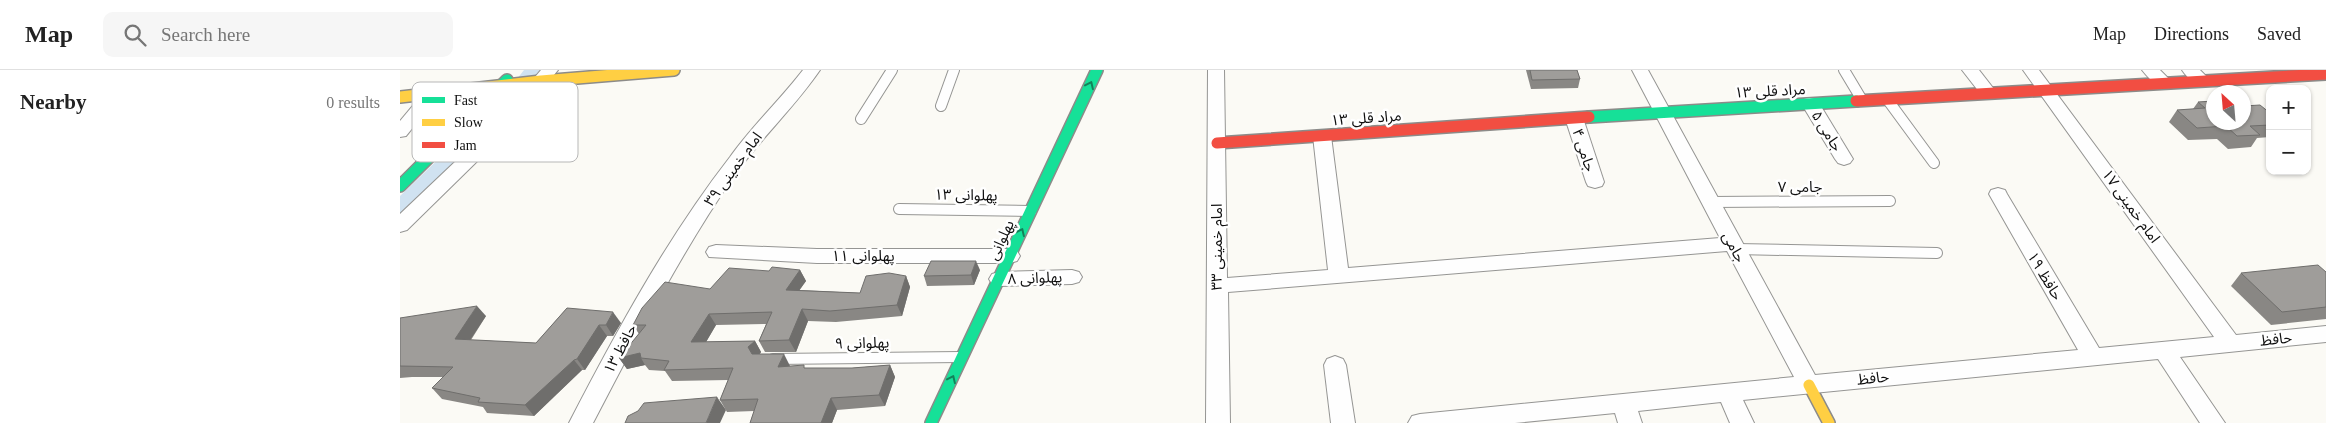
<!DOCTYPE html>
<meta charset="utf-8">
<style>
:root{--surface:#fff;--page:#f6f6f6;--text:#222;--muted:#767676;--line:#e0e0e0}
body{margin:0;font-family:"Times New Roman","Noto Sans Arabic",serif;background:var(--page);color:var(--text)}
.controls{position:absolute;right:15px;top:15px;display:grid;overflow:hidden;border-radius:10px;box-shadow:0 1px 4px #0004}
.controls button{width:45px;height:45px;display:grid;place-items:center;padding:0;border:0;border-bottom:1px solid var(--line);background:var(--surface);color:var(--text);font:25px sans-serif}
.compass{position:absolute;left:1806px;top:15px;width:45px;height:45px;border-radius:50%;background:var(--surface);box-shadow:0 1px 4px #0004;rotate:334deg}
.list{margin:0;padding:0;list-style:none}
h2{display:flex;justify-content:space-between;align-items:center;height:65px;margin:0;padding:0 20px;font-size:21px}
h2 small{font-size:16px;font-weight:400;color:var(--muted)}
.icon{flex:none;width:28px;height:28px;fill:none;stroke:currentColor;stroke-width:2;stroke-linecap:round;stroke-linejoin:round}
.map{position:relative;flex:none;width:1926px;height:353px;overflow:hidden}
header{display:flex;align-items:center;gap:30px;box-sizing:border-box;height:70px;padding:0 25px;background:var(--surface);border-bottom:1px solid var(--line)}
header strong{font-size:24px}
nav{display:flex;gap:28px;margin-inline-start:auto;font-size:18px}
.search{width:350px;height:45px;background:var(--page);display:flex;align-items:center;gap:12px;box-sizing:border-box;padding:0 18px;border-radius:10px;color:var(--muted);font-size:19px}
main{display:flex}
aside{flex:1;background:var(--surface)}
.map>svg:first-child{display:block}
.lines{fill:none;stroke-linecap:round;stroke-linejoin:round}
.canal{fill:#d0e2f1;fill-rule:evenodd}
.lane-casing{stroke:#959593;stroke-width:12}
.street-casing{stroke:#959593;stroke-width:2}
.fast-casing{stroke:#8c8b89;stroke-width:14}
.slow-casing{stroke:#8c8b89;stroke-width:14}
.jam-casing{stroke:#8c8b89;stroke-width:14}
.lane{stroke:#fefefe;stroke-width:10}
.street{fill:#fefefe;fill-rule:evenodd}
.fast{stroke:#16e098;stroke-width:11}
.slow{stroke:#ffcf43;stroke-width:11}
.jam{stroke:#f24e42;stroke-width:11}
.wall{fill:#898784}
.shaded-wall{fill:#6f6e6c}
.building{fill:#9f9d9a;stroke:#6f6e6c}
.oneway{stroke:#13825a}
.labels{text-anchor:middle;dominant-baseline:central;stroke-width:5;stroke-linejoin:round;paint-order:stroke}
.street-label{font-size:15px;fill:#0f0f0f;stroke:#fff}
.key{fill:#fff;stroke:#b7b7b7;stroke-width:1}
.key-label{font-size:14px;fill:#0f0f0f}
</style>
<header>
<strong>Map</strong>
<div class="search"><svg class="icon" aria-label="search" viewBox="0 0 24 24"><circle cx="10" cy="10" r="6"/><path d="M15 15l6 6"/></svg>Search here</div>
<nav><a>Map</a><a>Directions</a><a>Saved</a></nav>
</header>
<main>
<aside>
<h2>Nearby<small>0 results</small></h2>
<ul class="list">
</ul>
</aside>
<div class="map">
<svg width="1926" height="353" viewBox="0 0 1926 353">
<rect width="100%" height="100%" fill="#fbfaf5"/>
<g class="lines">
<g class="canal">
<path d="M124 0H141C135 9 130 15 119 13L117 9Z"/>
<path d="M111 24 117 25 120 29 117 33 7 141 0 143V126L105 25Z"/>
</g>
<defs>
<g id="lane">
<path d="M1444 0 1462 30"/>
<path d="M1487 29 1534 93"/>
<path d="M541 36 554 0"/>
<path d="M461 49 492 0"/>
<path d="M1311 132 1490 131"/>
<path d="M499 139 631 141"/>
<path d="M1336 179 1537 183"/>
<path d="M373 289 561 287"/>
</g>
<g id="street">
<path d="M141 0H158L109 60 7 160 0 162V144L97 52Z"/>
<path d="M403 0H420C394 38 360 69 334 106 280 184 237 269 193 353H169C216 262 267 168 330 87 352 56 380 30 403 0Z"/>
<path d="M808 0H824L827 208 928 200 913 66 916 62H928L931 66 948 198 1320 168 1232 0H1248L1415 305 1678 280 1589 124 1591 120 1598 118 1605 120 1607 124 1699 278 1814 267 1623 0H1639L1836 265 1926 256V272L1780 287 1825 353H1800L1758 289 1343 330 1354 353H1330L1321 332 1238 341 1242 353H1218L1215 343 1115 353H1008L1012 346 1020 344 1394 307 1327 181 828 222 830 353H806Z"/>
<path d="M1562 0H1579L1597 23 1595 27H1583Z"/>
<path d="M1742 0H1760L1773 13 1771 17C1759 20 1749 9 1742 0Z"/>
<path d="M1782 0H1800L1811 11 1809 15C1797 17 1788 9 1782 0Z"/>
<path d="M32 19 38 20 40 24 6 66 0 67V51L26 20Z"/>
<path d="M1410 28 1416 29 1419 33 1453 89 1450 93 1444 95 1438 93 1435 89 1401 33 1404 29Z"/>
<path d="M1174 43 1180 44 1183 48 1204 112 1202 116 1195 118 1188 116 1186 112 1165 48 1168 44Z"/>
<path d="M316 175 417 179H610L617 181 620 186 617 191 610 193H417L309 187 306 182 309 177Z"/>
<path d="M672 200 679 202 682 207 679 212 672 214 599 216 592 214 589 209 592 204 599 202Z"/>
<path d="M935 286 943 289 946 295 955 353H931L924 295 927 289Z"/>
</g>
<g id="fast">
<path d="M1189 47 1456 31"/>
<path d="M0 116 107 10"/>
<path d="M531 353 697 0"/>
</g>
<g id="slow">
<path d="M0 27 141 11 274 0"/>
<path d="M1409 315 1429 353"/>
</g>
<g id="jam">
<path d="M1456 31 1926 4"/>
<path d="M817 73 1189 47"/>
</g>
</defs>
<use href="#lane" class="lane-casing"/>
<use href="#street" class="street-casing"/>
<use href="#fast" class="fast-casing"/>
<use href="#slow" class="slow-casing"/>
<use href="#jam" class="jam-casing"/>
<use href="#lane" class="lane"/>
<use href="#street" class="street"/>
<use href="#fast" class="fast"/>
<use href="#slow" class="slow"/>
<use href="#jam" class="jam"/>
</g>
<g class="wall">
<path d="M1126 0H1177L1180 9 1178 18 1131 19Z"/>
<path d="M1814 31V52L1870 43V67L1857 68 1851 77 1828 79 1817 69 1788 70 1769 52 1777 40 1793 39 1798 32Z"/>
<path d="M400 200 406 211 399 220 460 223 506 206 510 217 502 246 436 252 408 251 396 282H365L359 271 366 254 316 255 306 272 355 271 361 282 360 284 390 296 406 298H452L490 295 495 307 485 336 437 340 432 353H350L354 341 327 342 320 330 328 310 272 311 265 301 249 300 245 295 227 299 219 288 239 264 233 255 310 219 369 201Z"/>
<path d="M580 200 574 215 527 216 524 206Z"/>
<path d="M1926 202V249L1871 255 1831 216 1841 203Z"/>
<path d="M167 238 221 253 213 266H207L185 300H182L134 346 87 343 83 337 42 329 32 318 43 307H12L0 308V248L86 246 71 270 136 273Z"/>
</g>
<g class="shaded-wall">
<path d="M576 191 580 200 574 215 571 205Z"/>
<path d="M400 200 406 211 392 231 386 220Z"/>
<path d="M506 206 510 217 502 246 497 235Z"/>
<path d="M77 236 86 246 64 279 55 269Z"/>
<path d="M402 239 408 251 396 282 389 270Z"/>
<path d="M213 242 221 253 213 266 206 255Z"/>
<path d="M309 244 316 255 299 284 291 272Z"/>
<path d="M199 255 207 266 185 300 177 289Z"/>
<path d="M355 271 361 282 355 289 348 277Z"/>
<path d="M240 283 241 288 245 295 227 299 219 288Z"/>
<path d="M384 284 390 296 385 308 378 297Z"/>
<path d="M174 290 182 300 134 346 125 335Z"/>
<path d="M490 295 495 307 485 336 479 325Z"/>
<path d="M317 327 326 340 320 353H306Z"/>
<path d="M431 328 437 340 432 353H421Z"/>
</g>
<g class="building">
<path d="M1130 0H1177L1180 9 1132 10Z"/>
<path d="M1814 31V52H1844V36L1860 35 1870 43V55L1850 56 1860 65 1837 66 1826 56 1797 58 1777 40 1805 38 1798 32Z"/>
<path d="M531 191H576L571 205 524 206Z"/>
<path d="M1918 195 1926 202V237L1882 242 1841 203Z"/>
<path d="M372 197 400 200 386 220 460 223 466 206 489 203 506 206 497 235 430 241 402 239 389 270 359 271 372 242 309 244 291 272 355 271 348 277 352 284H384L378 297 404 295V298H452L490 295 479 325 431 328 421 353H350L358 329 320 330 333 298 264 300 269 291 241 288 240 283 219 288 246 255H233L242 238 265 212 310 219 329 198 369 201Z"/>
<path d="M77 236 55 269 136 273 167 238 213 242 206 255H199L177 289 174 290 125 335 78 332 80 328 32 318 53 297 0 296V248Z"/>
<path d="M317 327 306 353H225L228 346 238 341 244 333Z"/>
</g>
<defs><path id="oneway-chevron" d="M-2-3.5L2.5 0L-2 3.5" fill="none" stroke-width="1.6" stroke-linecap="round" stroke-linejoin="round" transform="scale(1.25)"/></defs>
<g class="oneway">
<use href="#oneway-chevron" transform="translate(690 15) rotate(-65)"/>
<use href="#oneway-chevron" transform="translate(621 162) rotate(-65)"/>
<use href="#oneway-chevron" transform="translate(552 309) rotate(-65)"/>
</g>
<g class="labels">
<g class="street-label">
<text transform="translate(1370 21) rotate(-3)">مراد قلی ۱۳</text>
<text transform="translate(966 48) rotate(-4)">مراد قلی ۱۳</text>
<text transform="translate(1427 61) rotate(58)">جامی ۵</text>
<text transform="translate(1184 80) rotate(72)">جامی ۴</text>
<text transform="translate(333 99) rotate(-54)">امام خمینی ۳۹</text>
<text x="1400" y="117">جامی ۷</text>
<text transform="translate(566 125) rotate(1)">پهلوانی ۱۳</text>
<text transform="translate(1731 136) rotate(54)">امام خمینی ۱۷</text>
<text transform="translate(601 170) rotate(-65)">پهلوانی</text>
<text transform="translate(817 177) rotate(-90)">امام خمینی ۳۳</text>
<text transform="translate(1334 177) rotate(62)">جامی</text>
<text x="463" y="186">پهلوانی ۱۱</text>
<text transform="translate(1645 206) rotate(59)">حافظ ۱۹</text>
<text transform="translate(635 208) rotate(-2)">پهلوانی ۸</text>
<text transform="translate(1876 269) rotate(-6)">حافظ</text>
<text transform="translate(462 273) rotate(-1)">پهلوانی ۹</text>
<text transform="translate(220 279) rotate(-62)">حافظ ۱۳</text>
<text transform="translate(1473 308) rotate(-6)">حافظ</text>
</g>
</g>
<rect x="12" y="12" width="166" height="80" rx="8" class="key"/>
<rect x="22" y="27" width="23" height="6" fill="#16e098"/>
<rect x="22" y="49" width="23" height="7" fill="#ffcf43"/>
<rect x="22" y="72" width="23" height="6" fill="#f24e42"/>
<g class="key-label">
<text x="54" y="35">Fast</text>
<text x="54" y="57">Slow</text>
<text x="54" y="80">Jam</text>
</g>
</svg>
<div class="controls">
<button>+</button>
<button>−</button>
</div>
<svg class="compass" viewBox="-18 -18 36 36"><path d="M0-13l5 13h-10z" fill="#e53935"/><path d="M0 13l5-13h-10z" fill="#767676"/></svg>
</div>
</main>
